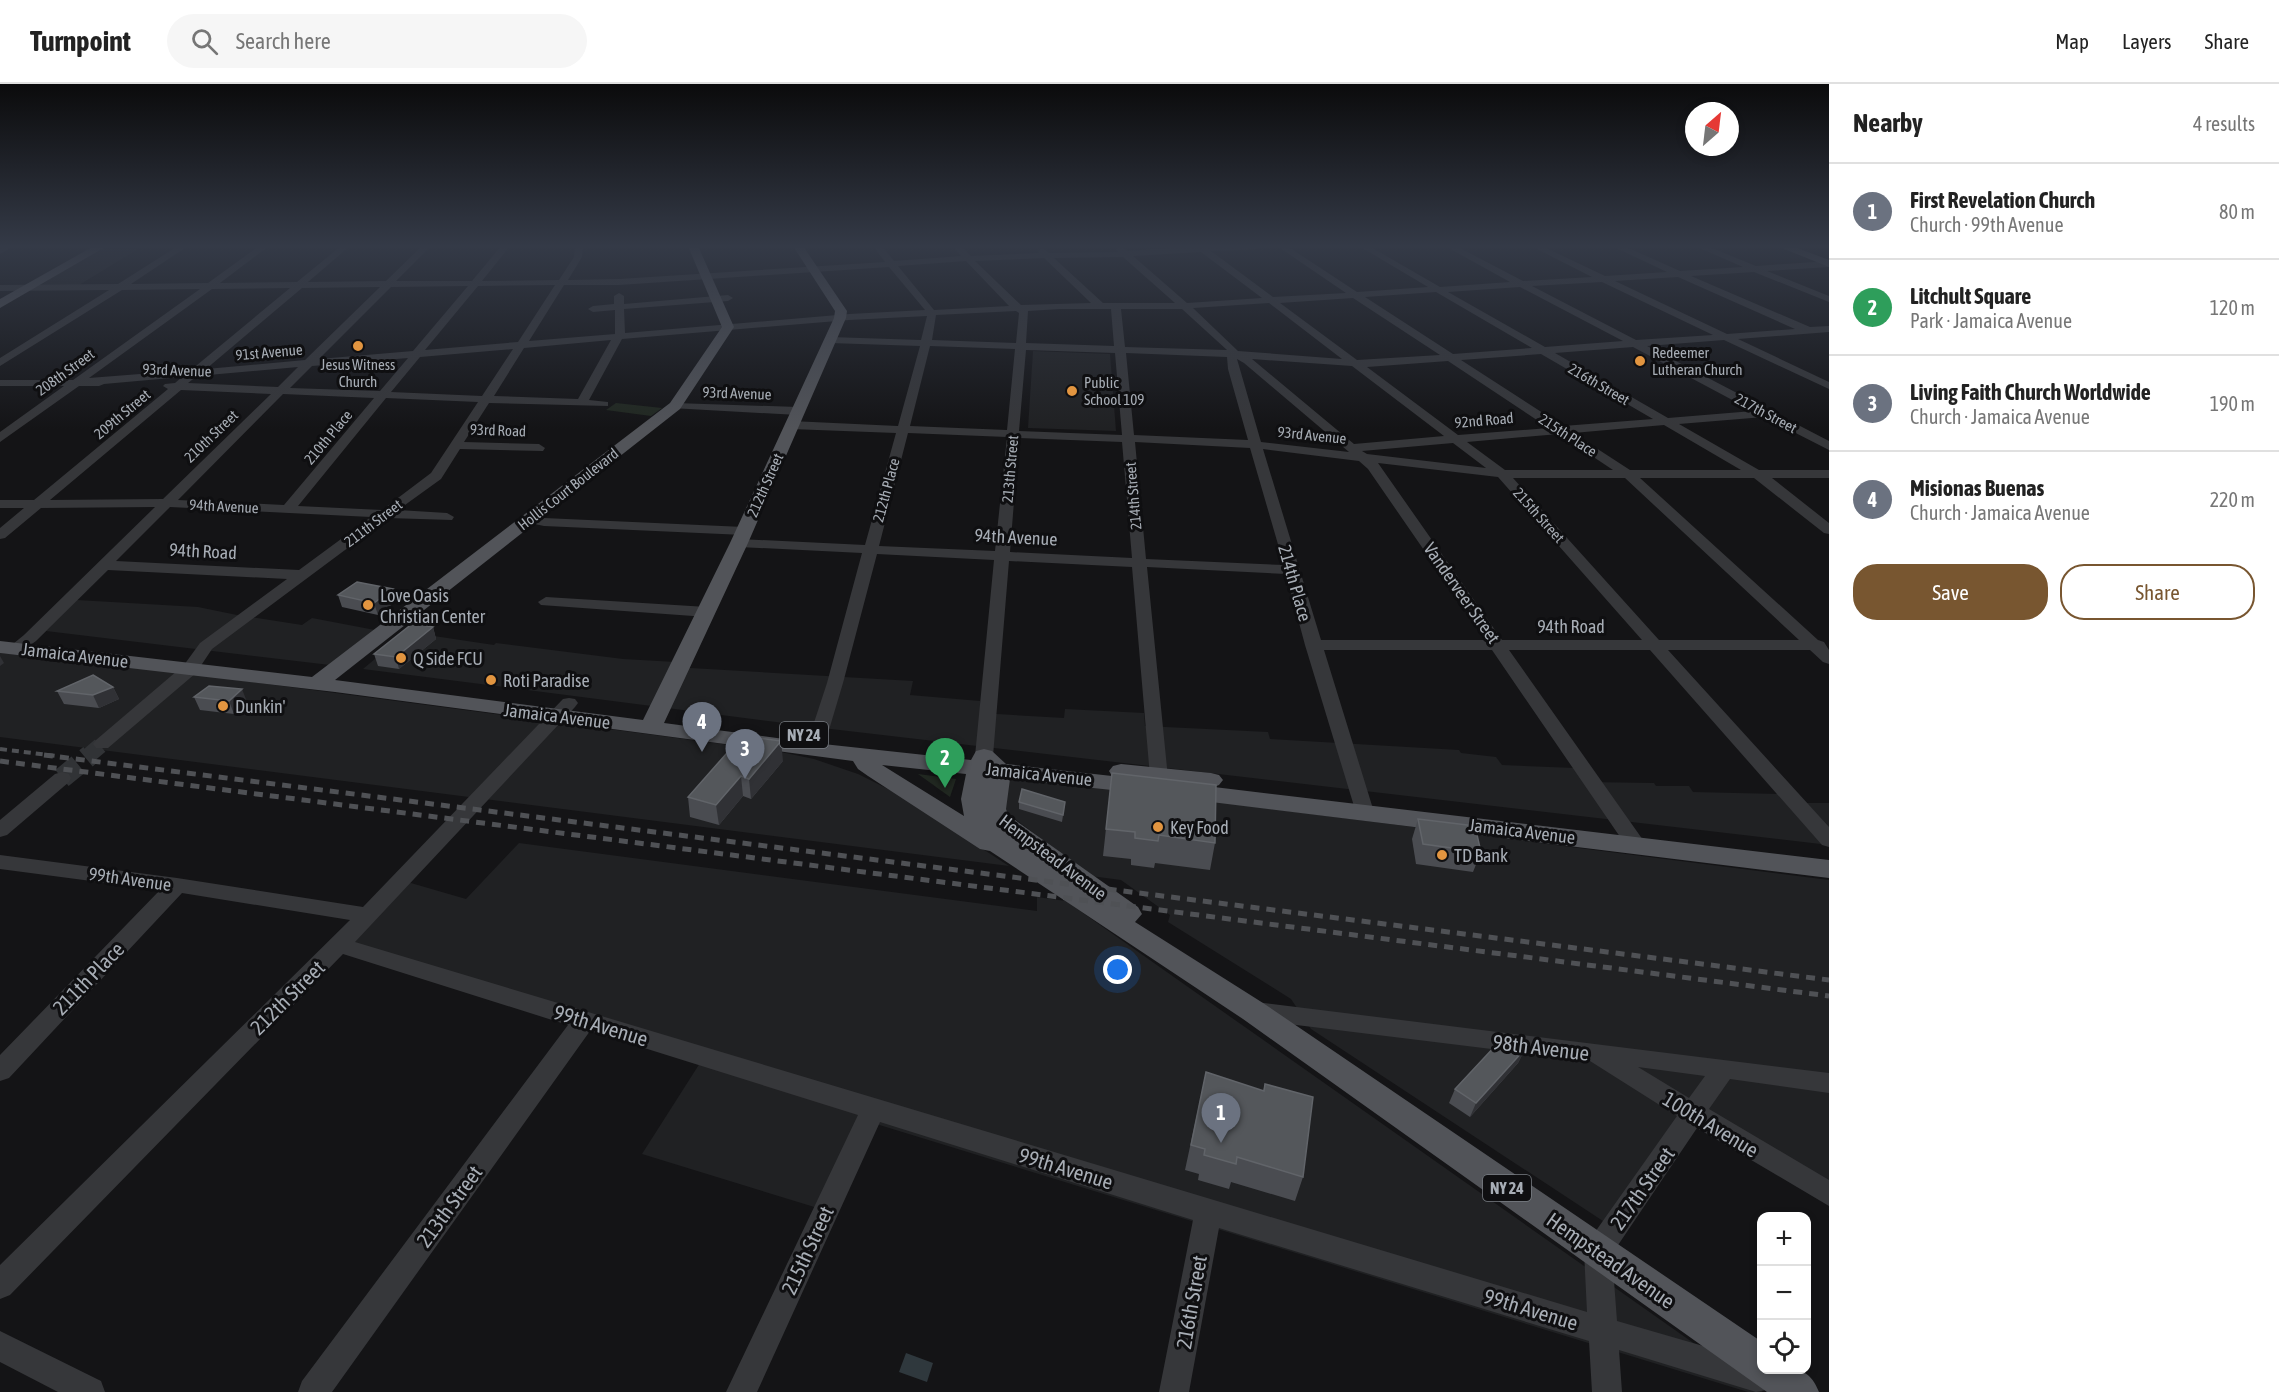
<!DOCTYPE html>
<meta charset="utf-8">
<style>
:root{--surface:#fff;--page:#f6f6f6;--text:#222;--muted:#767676;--line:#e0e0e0;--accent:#785630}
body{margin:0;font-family:"Asap Condensed",sans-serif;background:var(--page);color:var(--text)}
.controls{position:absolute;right:18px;bottom:18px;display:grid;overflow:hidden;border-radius:12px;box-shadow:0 3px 9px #0003}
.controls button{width:54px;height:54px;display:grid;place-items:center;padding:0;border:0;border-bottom:2px solid var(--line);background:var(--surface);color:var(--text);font:30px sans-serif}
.compass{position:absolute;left:1685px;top:18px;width:54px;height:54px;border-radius:50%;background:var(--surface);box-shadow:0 3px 9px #0003;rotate:28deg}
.you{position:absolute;left:1118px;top:886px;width:21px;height:21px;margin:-15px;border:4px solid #fff;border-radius:50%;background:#1a73e8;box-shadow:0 0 0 9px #1a73e833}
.badge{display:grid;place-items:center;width:39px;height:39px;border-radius:50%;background:var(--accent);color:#fff;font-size:20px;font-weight:700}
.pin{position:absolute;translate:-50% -50px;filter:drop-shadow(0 2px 3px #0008)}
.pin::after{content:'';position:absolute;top:32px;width:21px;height:18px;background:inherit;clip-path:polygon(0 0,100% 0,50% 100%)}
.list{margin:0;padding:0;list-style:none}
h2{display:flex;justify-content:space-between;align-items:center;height:78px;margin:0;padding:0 24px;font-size:26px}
h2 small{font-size:20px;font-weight:400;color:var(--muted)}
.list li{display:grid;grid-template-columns:39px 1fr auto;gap:18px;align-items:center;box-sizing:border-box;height:96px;padding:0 24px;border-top:2px solid var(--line)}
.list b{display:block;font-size:22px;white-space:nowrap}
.list p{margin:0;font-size:20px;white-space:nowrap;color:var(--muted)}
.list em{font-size:20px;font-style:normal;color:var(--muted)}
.actions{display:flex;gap:12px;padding:18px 24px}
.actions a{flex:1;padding:14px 0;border:2px solid var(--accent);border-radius:24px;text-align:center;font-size:21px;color:var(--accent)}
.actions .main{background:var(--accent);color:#fff}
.icon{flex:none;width:33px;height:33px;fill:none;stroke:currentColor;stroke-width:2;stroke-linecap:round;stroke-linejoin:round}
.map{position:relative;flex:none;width:1829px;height:1308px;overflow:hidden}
header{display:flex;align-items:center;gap:36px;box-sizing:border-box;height:84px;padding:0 30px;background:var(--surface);border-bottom:2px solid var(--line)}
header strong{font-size:28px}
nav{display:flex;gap:33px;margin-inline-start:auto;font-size:21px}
.search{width:420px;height:54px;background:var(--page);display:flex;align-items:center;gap:15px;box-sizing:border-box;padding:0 21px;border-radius:33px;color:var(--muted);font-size:22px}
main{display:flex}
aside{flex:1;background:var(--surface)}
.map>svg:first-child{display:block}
.built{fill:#202123}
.green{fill:#212821}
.water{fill:#2f383d}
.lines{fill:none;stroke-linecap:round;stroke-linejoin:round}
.minor-tunnel-far1{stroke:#313336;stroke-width:16;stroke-dasharray:16 8;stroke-linecap:butt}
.minor-tunnel{stroke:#313336;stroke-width:21;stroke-dasharray:21 10;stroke-linecap:butt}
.minor{fill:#36373a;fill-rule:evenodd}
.major{fill:#525459;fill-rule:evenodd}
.rail-far1{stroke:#4f5155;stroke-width:4;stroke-dasharray:7 5;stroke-linecap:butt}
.rail{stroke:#4f5155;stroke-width:5;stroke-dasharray:9 7;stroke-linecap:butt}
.wall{fill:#4a4c51}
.shaded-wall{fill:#303135}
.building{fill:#54575b;stroke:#616469;stroke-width:1.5}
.poi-dot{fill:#e29540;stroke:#0f0f11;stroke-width:2}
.labels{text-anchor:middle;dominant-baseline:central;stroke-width:6;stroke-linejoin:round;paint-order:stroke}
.far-street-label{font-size:15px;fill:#a7adb5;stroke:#0f0f11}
.far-poi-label{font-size:15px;fill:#a7adb5;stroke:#0f0f11;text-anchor:start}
.shield{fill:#0f0f11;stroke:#797e84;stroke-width:1.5}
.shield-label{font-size:16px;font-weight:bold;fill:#a7adb5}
.street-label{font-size:18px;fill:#a7adb5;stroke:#0f0f11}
.poi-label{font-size:18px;fill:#a7adb5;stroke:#0f0f11;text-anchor:start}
.near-street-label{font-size:21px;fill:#a7adb5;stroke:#0f0f11}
</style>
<header>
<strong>Turnpoint</strong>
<div class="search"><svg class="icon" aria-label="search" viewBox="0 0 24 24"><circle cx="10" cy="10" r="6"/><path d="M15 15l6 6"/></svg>Search here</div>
<nav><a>Map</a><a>Layers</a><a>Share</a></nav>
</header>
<main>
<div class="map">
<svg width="1829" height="1308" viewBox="0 0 1829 1308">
<rect width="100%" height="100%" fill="#141416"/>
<g class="built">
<path d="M104 162H143L79 201H40Z"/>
<path d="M1033 267 1110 270 1116 347 1028 344Z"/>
<path d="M77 516 198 523 237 531 302 541 312 534 375 546 330 581 46 547Z"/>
<path d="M407 548 494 561 496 559 623 575 676 578 673 583 913 597 910 611 980 617V629L1064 634 1065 625 1144 629 1145 642 1268 648 1270 655 1459 666 1461 669 1496 673 1502 681 1575 684 1585 698 1654 699 1656 702H1689L1693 708 1779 710 1787 719H1829V761L831 645 363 585Z"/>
<path d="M0 569 138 583 776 667 814 675 858 690 898 710 1009 782 0 653Z"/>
<path d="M1006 691 1829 796V1104L1690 1021 1606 1139 1311 945 1291 915 1168 838 1170 831 1121 796 1091 792 1003 726Z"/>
<path d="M519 759 1037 827V813L1066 817 1763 1308H1748L873 1039 834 1129 642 1070 700 979 339 865 404 797 466 815Z"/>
</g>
<g class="green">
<path d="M616 319 662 324 651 332 606 326Z"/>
<path d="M918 690 956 695 950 713Z"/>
</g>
<path class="water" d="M906 1269 933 1279 927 1298 899 1288Z"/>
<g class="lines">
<path class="minor-tunnel-far1" d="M88 672 102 660"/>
<path class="minor-tunnel" d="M62 694 90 671"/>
<g class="minor">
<path d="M3 162H14L0 170V164Z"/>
<path d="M178 162H188L131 200 208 199 259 162H269L220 199 297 198 341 162H350L308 198 386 197 422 162H431L396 197H472L501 162H510L482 197 559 196 574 173 575 162H583L582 173 568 196 619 195 885 178 873 162H882L894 177 961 172 952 162H961L971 172 1039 169 1038 167 1042 164 1049 169 1118 168 1116 165 1120 162 1128 167 1196 162H1262L1258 165 1211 167 1273 213 1346 209 1277 162H1287L1357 208 1428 203 1359 162H1369L1440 203 1510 198 1445 162H1456L1523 197 1592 193 1531 162H1542L1605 192 1667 188 1612 162H1624L1680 187 1743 183 1695 162H1707L1756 182 1829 177V183L1767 187 1829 212V218L1754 188 1691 192 1810 243 1829 242V248L1738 255 1829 298V305L1724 256 1647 262 1829 357V366L1764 333 1679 340 1759 386H1829V394H1772L1829 439V450L1824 449 1754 394H1640L1818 556 1824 558 1829 566V580L1823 578 1810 566H1668L1829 743V763L1822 761 1650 566H1509L1643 756 1646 761 1643 766 1636 768 1629 766 1492 566H1324L1374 728 1371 732 1364 734 1357 732 1305 561 1286 490 1147 483 1169 704 1167 708H1153L1151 704 1132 483 1009 477 993 672 990 676H978L975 672 994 476 877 470 843 599 823 666 820 670H808L805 666 827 599 862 469 739 463 732 459 739 455 865 461 896 349 791 345 785 341 791 337 898 342 920 262 830 259 825 256 830 253 921 256 927 232 849 236 622 255 589 316 608 318V322L489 319 464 358 539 360 545 364 543 367 460 365 441 395 398 426 447 429 454 433 452 436 388 434 212 565 196 589 108 664H96L93 660 96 656 184 581 200 559 287 495 108 486 36 557 22 567H10L8 564 24 551 155 423 41 424 5 454 0 455V444L24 424H0V416H34L168 305 163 302 165 300 175 299 182 293 104 300 99 302H79L0 358V348L64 302H0V296H73L200 205 122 206 0 282V274L109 206 0 207V201L118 200ZM1201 168 1262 214 1187 219 1133 172ZM1123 173 1175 219H1103L1054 174ZM1044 174 1091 219 1021 221 975 177ZM966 177 1009 222 934 226 898 182ZM889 183 925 226 849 230 625 249 624 225 728 217 733 214 728 211 624 220V212L619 209 614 212V220L593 222 588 225 593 228 615 226V250L529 257 564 201H619ZM1678 193 1795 245 1727 250 1615 197ZM1602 198 1713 251 1636 256 1532 202ZM555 201 518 258 425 266 478 202ZM468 202 413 267 319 275 391 203ZM380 203 305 276 206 285 302 204ZM1520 203 1623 257 1545 263 1448 208ZM290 204 191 286 89 294 212 205ZM1436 208 1532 264 1453 270 1365 213ZM1353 214 1440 271 1357 276 1280 219ZM1269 219 1342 275 1238 267 1193 224ZM1060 225H1111L1114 262 1026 259 1028 227ZM1121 225H1182L1227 266 1125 263ZM1016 227 1019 229 1016 259 932 256 936 231ZM611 256 578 315 494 312 524 264ZM930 262 1015 265 1007 346 910 342ZM1633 263 1753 327 1668 334 1555 269ZM513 265 482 312 391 308 420 273ZM1026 266 1115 269 1122 351 1019 347ZM1126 269 1227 273 1228 285 1248 356 1134 351ZM1541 270 1653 335 1563 342 1461 276ZM408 274 380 307 290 304 312 282ZM1237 275 1244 279 1349 368 1261 358ZM1252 275 1352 282 1444 352 1354 360ZM1448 277 1549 344 1458 351 1367 283ZM298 283 278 303 188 299 197 292ZM181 306 271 310 163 415 50 416ZM283 310 374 314 284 421 178 416ZM386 314 478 318 431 389 382 426 298 422ZM1664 341 1741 386H1630L1573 349ZM908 349 1007 353 995 467 879 462ZM1559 350 1613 386H1505L1467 358ZM1019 354 1122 358 1132 474 1010 468ZM1135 358 1250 364 1284 481 1146 475ZM1453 359 1486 384 1367 370 1362 367ZM1263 365 1359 377 1368 385 1486 556H1321ZM1378 379 1498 393 1642 556H1502ZM1513 394H1625L1799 556H1659ZM170 423 371 433 299 486 116 477Z"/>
<path d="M675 319 798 323 804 327 798 331 671 324V320Z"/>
<path d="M530 431 544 434 744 443 751 447 744 451 544 442 525 438 523 435Z"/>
<path d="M546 513 707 523 715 528 707 533 541 521 538 518Z"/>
<path d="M569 614 575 615 578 619 575 623 355 858 1587 1228 1584 1167 1588 1158 1677 1032 1590 977 1256 936 1248 933 1244 927 1248 921 1256 918 1829 989V1009L1730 995 1709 1025 1829 1096V1122L1697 1044 1612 1170 1617 1237 1762 1279V1286H1772L1775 1294 1771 1305 1756 1308 1619 1266 1622 1308H1592L1589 1257 1219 1144 1189 1308H1159L1193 1136 880 1038 757 1308H726L858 1031 590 947 332 1308H298L302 1297 568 941 343 870 10 1211 0 1215V1181L350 836 182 809 9 994 0 997V971L160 806 0 785V771L177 794 363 823 563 615ZM1638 983 1705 992 1689 1014Z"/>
<path d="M62 688 69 690 71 694 69 698 7 751 0 753V736L55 690Z"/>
<path d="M0 1247 101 1297 105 1308H58L0 1278Z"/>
</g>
<g class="major">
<path d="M94 162H107L0 224V215Z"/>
<path d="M688 162H698L734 243 680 325 335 596 643 636 730 459 834 234 835 227 793 162H803L847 227 846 234 748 459 664 639 814 659 971 676 976 667 984 665 992 667 1006 680 1112 692 1109 687 1113 682 1121 680 1211 689 1219 691 1223 696 1219 701 1214 703 1829 776V794L1187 715 1179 712 1175 707 1179 702 1183 701 1149 697 1152 702 1148 707 1140 709 1010 695 1006 725 1008 731 1138 823 1142 830 1135 838 1263 919 1762 1258V1286C1789 1286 1807 1278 1819 1308H1767L1243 935 990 767 980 765 868 692 858 685 853 677 335 608 0 569V557L312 593 670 319 722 243ZM882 681 966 690 961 715 964 732Z"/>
<path d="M1777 162H1792L1829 176V183Z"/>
</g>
<path class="rail-far1" d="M0 665 56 672"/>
<g class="rail">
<path d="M44 671 1829 896"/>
<path d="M0 677 1829 912"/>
</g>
</g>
<g class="wall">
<path d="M393 505 396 517 378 531 342 523 338 511Z"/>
<path d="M433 543 436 555 399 585 378 582 374 570Z"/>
<path d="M113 603 119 615 99 624 64 620 57 607Z"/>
<path d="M194 613 247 618 234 630 200 626Z"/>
<path d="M783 677 751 715 743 712 719 741 690 733 688 713Z"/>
<path d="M1112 689 1215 759 1210 786 1155 779 1154 784 1131 781V775L1103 772Z"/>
<path d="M1019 718H1065L1062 738 1019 725Z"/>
<path d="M1418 735 1481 768 1473 788 1416 780 1412 755Z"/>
<path d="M1525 965 1518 979 1470 1033 1449 1019 1455 1005Z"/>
<path d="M1206 988 1263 1007 1265 1000 1303 1093 1295 1117 1231 1098 1229 1105 1198 1096 1199 1090 1185 1086Z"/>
</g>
<g class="shaded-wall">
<path d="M393 505 396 517 378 531 374 519Z"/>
<path d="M433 543 436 555 399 585 396 573Z"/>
<path d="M0 572 4 579 0 582Z"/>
<path d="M113 603 119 615 99 624 93 611Z"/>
<path d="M242 605 247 618 234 630 229 617Z"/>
<path d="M781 657 783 677 751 715 749 695Z"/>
<path d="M741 692 743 712 719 741 716 721Z"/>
<path d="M1525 965 1518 979 1470 1033 1476 1019Z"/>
</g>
<g class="building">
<path d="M357 498 393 505 374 519 338 511Z"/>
<path d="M413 539 433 543 396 573 374 570Z"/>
<path d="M93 591 113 603 93 611 57 607Z"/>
<path d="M209 602 242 605 229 617 194 613Z"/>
<path d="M742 652 781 657 749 695 741 692 716 721 688 713Z"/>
<path d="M1112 689 1216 701 1215 759 1159 751 1158 757 1135 754V748L1106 745Z"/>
<path d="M1022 705 1065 718 1063 731 1019 718Z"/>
<path d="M1418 735 1475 742 1481 768 1423 760Z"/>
<path d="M1497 960 1525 965 1476 1019 1455 1005Z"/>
<path d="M1206 988 1264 1007 1265 1000 1313 1013 1303 1093 1237 1073 1236 1080 1204 1071 1205 1065 1191 1061Z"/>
</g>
<linearGradient id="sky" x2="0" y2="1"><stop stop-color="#0b0b0c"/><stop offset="0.47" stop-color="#343a47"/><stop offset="1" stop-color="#343a47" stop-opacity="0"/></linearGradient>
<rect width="1829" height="345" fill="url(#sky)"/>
<g class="poi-dot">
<circle cx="358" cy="262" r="6"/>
<circle cx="1640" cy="277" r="6"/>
<circle cx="1072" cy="307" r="6"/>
<circle cx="368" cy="521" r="6"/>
<circle cx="401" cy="574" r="6"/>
<circle cx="491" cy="596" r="6"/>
<circle cx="223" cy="622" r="6"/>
<circle cx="1158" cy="743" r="6"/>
<circle cx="1442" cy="771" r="6"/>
</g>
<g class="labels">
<g class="far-street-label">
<text transform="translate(269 268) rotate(-5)">91st Avenue</text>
<text transform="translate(177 286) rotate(2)">93rd Avenue</text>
<text transform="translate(65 288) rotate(-36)">208th Street</text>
<text transform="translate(1599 300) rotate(30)">216th Street</text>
<text transform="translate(737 309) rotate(2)">93rd Avenue</text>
<text transform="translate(1766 329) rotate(28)">217th Street</text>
<text transform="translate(122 330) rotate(-40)">209th Street</text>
<text transform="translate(1484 336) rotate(-5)">92nd Road</text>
<text transform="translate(498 346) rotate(2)">93rd Road</text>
<text transform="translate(1312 351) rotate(6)">93rd Avenue</text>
<text transform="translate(1568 351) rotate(33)">215th Place</text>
<text transform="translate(211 352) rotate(-44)">210th Street</text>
<text transform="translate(328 353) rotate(-50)">210th Place</text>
<text transform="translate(1010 385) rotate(-85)">213th Street</text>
<text transform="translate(765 401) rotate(-66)">212th Street</text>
<text transform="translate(568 405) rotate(-38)">Hollis Court Boulevard</text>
<text transform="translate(886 406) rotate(-75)">212th Place</text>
<text transform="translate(1133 412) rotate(-95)">214th Street</text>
<text transform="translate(224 422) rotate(3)">94th Avenue</text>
<text transform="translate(1539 431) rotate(48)">215th Street</text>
<text transform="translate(373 439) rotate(-37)">211th Street</text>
</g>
<g class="far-poi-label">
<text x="1652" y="268">Redeemer<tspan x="1652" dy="17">Lutheran Church</tspan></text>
<text x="358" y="280" text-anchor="middle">Jesus Witness<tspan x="358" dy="17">Church</tspan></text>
<text x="1084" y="298">Public<tspan x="1084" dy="17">School 109</tspan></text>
</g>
<g class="shield">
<rect x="780" y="638" width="48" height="26" rx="4.5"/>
<rect x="1483" y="1091" width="48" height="26" rx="4.5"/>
</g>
<g class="shield-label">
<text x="804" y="651">NY 24</text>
<text x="1507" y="1104">NY 24</text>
</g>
<g class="street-label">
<text transform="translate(1016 453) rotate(3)">94th Avenue</text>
<text transform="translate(203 467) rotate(3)">94th Road</text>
<text transform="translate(1295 499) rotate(74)">214th Place</text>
<text transform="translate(1462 509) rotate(55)">Vanderveer Street</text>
<text x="1571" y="542">94th Road</text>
<text transform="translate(75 571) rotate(7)">Jamaica Avenue</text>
<text transform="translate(557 632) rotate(7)">Jamaica Avenue</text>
<text transform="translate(1039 690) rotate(6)">Jamaica Avenue</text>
<text transform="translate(1522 747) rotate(7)">Jamaica Avenue</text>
<text transform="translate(1053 773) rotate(37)">Hempstead Avenue</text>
<text transform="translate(130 795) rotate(8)">99th Avenue</text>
</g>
<g class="poi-label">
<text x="380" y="511">Love Oasis<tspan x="380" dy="21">Christian Center</tspan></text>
<text x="413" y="574">Q Side FCU</text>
<text x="503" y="596">Roti Paradise</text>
<text x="235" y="622">Dunkin'</text>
<text x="1170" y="743">Key Food</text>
<text x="1454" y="771">TD Bank</text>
</g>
<g class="near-street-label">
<text transform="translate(88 894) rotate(-46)">211th Place</text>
<text transform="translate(287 913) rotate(-45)">212th Street</text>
<text transform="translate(601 941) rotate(17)">99th Avenue</text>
<text transform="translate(1541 963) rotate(7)">98th Avenue</text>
<text transform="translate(1711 1040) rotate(31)">100th Avenue</text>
<text transform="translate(1066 1084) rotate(17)">99th Avenue</text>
<text transform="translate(1642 1104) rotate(-55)">217th Street</text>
<text transform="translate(449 1122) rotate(-54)">213th Street</text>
<text transform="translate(807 1166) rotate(-65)">215th Street</text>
<text transform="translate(1611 1176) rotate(35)">Hempstead Avenue</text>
<text transform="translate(1191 1218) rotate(-80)">216th Street</text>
<text transform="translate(1531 1225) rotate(17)">99th Avenue</text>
</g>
</g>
</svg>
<div class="controls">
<button>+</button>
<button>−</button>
<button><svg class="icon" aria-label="locate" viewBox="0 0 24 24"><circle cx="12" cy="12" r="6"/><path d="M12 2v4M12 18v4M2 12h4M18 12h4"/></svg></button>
</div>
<svg class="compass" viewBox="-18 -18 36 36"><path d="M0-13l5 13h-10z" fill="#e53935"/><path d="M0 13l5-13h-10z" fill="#767676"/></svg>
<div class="you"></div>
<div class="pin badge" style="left:1221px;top:1059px;background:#6b7280">1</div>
<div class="pin badge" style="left:945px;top:704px;background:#2e9e5b">2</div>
<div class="pin badge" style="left:745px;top:695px;background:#6b7280">3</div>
<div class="pin badge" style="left:702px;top:668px;background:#6b7280">4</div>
</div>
<aside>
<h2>Nearby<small>4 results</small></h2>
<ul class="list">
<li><span class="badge" style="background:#6b7280">1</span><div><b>First Revelation Church</b><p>Church · 99th Avenue</p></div><em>80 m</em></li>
<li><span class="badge" style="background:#2e9e5b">2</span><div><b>Litchult Square</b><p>Park · Jamaica Avenue</p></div><em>120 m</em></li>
<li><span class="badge" style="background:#6b7280">3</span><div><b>Living Faith Church Worldwide</b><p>Church · Jamaica Avenue</p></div><em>190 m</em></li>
<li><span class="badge" style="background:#6b7280">4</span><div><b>Misionas Buenas</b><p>Church · Jamaica Avenue</p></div><em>220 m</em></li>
</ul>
<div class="actions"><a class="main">Save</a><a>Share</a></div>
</aside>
</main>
